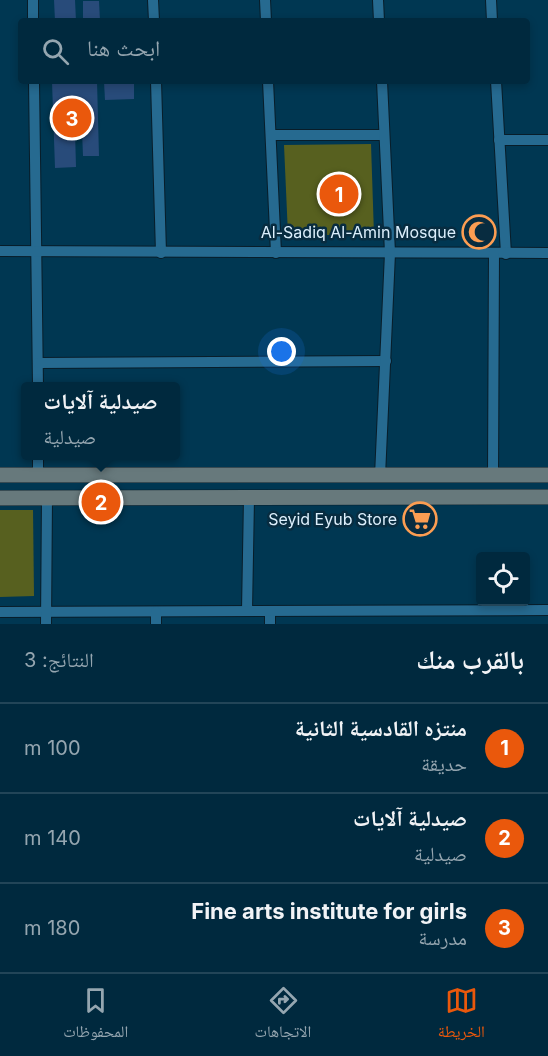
<!DOCTYPE html>
<html lang="ar">
<meta charset="utf-8">
<style>
:root{--surface:#00293e;--page:#0e3549;--text:#f1f3f6;--muted:#95a6b0;--line:#224558;--accent:#ea580c}
body{margin:0;font-family:Inter,"Noto Naskh Arabic",sans-serif;background:var(--page);color:var(--text);direction:rtl}
.controls{position:absolute;right:18px;bottom:18px;display:grid;overflow:hidden;border-radius:6px;box-shadow:0 3px 9px #0003}
.controls button{width:54px;height:54px;display:grid;place-items:center;padding:0;border:0;border-bottom:2px solid var(--line);background:var(--surface);color:var(--text);font:30px sans-serif}
.you{position:absolute;left:282px;top:352px;width:21px;height:21px;margin:-15px;border:4px solid #fff;border-radius:50%;background:#1a73e8;box-shadow:0 0 0 9px #1a73e833}
.badge{display:grid;place-items:center;width:39px;height:39px;border-radius:50%;background:var(--accent);color:#fff;font-size:20px;font-weight:700}
.pin{position:absolute;translate:-50% -50%;border:3px solid #fff;box-shadow:0 2px 6px #0006}
.popup{position:absolute;left:21px;top:382px;width:159px;height:78px;box-sizing:border-box;display:grid;place-content:center;border-radius:6px;background:var(--surface);filter:drop-shadow(0 2px 4px #0005);font-size:20px;white-space:nowrap;color:var(--muted)}
.popup b{font-size:22px;color:var(--text)}
.popup::after{content:'';position:absolute;left:50%;top:100%;margin-left:-12px;border:12px solid transparent;border-top-color:var(--surface)}
.list{margin:0;padding:0;list-style:none}
h2{display:flex;justify-content:space-between;align-items:center;height:78px;margin:0;padding:0 24px;font-size:26px}
h2 small{font-size:20px;font-weight:400;color:var(--muted)}
.list li{display:grid;grid-template-columns:39px 1fr auto;gap:18px;align-items:center;box-sizing:border-box;height:90px;padding:0 24px;border-top:2px solid var(--line)}
.list b{display:block;font-size:22px;white-space:nowrap}
.list p{margin:0;font-size:20px;white-space:nowrap;color:var(--muted)}
.list em{font-size:20px;font-style:normal;color:var(--muted)}
.icon{flex:none;width:33px;height:33px;fill:none;stroke:currentColor;stroke-width:2;stroke-linecap:round;stroke-linejoin:round}
.map{position:relative;flex:none;width:548px;height:624px;overflow:hidden;direction:ltr}
.search{position:absolute;background:var(--surface);box-shadow:0 3px 9px #0003;left:18px;right:18px;top:18px;height:66px;display:flex;align-items:center;gap:15px;box-sizing:border-box;padding:0 21px;border-radius:6px;color:var(--muted);font-size:22px}
.sheet{height:348px;background:var(--surface)}
nav{display:flex;justify-content:space-around;align-items:center;box-sizing:border-box;height:84px;border-top:2px solid var(--line);background:var(--surface);font-size:16px;color:var(--muted)}
nav a{display:grid;justify-items:center;gap:3px}
nav .on{color:var(--accent)}
.map>svg:first-child{display:block}
.green{fill:#57601f}
.building{fill:#284b7a}
.lines{fill:none;stroke-linecap:round;stroke-linejoin:round}
.street-casing{stroke:#081d29;stroke-width:12}
.secondary-casing{stroke:#081d29;stroke-width:16}
.street{stroke:#266a90;stroke-width:10}
.secondary{stroke:#67797c;stroke-width:15}
.labels{text-anchor:middle;dominant-baseline:central;stroke-width:5;stroke-linejoin:round;paint-order:stroke}
.poi-label{font-size:16px;fill:#dceffc;stroke:#082c40;text-anchor:end}
</style>
<div class="map">
<svg width="548" height="624" viewBox="0 0 548 624">
<rect width="100%" height="100%" fill="#003752"/>
<g class="green">
<path d="M371 144 374 235H288L284 145Z"/>
<path d="M0 510H33L34 596 0 597Z"/>
</g>
<g class="building">
<path d="M54 0H75L76 21H55Z"/>
<path d="M83 1H99L100 21H83Z"/>
<path d="M97 81 99 156H83L82 131H75L76 167 55 168 52 82Z"/>
<path d="M134 81V99L105 100 104 82Z"/>
</g>
<g class="lines">
<defs>
<g id="street">
<path d="M33 0V21"/>
<path d="M153 0 154 21"/>
<path d="M265 0 266 21"/>
<path d="M378 0 379 21"/>
<path d="M491 0 492 21"/>
<path d="M34 81 38 386"/>
<path d="M156 81 161 253"/>
<path d="M268 81 276 253"/>
<path d="M496 81 506 254"/>
<path d="M271 135H384"/>
<path d="M499 140H548"/>
<path d="M0 251 548 253"/>
<path d="M38 363 386 361"/>
<path d="M38 456V475"/>
<path d="M380 476 390 253 382 81"/>
<path d="M493 476 494 253"/>
<path d="M247 611 249 498"/>
<path d="M270 611V624"/>
<path d="M0 612 548 610"/>
<path d="M156 612V624"/>
<path d="M46 624 47 498"/>
</g>
<g id="secondary">
<path d="M0 475H548"/>
<path d="M0 498 548 497"/>
</g>
</defs>
<use href="#street" class="street-casing"/>
<use href="#secondary" class="secondary-casing"/>
<use href="#street" class="street"/>
<use href="#secondary" class="secondary"/>
</g>
<defs>
<symbol id="mosque-ring" viewBox="-11 -11 22 22"><circle r="9.5" fill="#082c40" stroke="#fc9d52" stroke-width="1.5"/><path d="M3.5-4.9A6 6 0 1 0 3.5 4.9A5 5 0 1 1 3.5-4.9Z" fill="#fc9d52"/></symbol>
<symbol id="supermarket-ring" viewBox="-11 -11 22 22"><circle r="9.5" fill="#082c40" stroke="#fc9d52" stroke-width="1.5"/><path d="M-6-5.5h2.5l.6 2H6L4.5 2H-2.5L-4.4-4H-6ZM-1.5 3.2a1.3 1.3 0 1 0 .1 0ZM3 3.2a1.3 1.3 0 1 0 .1 0Z" fill="#fc9d52"/></symbol>
</defs>
<g fill-rule="evenodd">
<use href="#mosque-ring" x="460" y="213" width="38" height="38"/>
<use href="#supermarket-ring" x="401" y="500" width="38" height="38"/>
</g>
<g class="labels">
<g class="poi-label">
<text x="456" y="232">Al-Sadiq Al-Amin Mosque</text>
<text x="397" y="519">Seyid Eyub Store</text>
</g>
</g>
</svg>
<div class="controls">
<button><svg class="icon" aria-label="locate" viewBox="0 0 24 24"><circle cx="12" cy="12" r="6"/><path d="M12 2v4M12 18v4M2 12h4M18 12h4"/></svg></button>
</div>
<div class="you"></div>
<div class="pin badge" style="left:339px;top:194px">1</div>
<div class="pin badge" style="left:101px;top:502px">2</div>
<div class="popup"><b>صيدلية آلايات</b>صيدلية</div>
<div class="pin badge" style="left:72px;top:118px">3</div>
<div class="search"><svg class="icon" aria-label="search" viewBox="0 0 24 24"><circle cx="10" cy="10" r="6"/><path d="M15 15l6 6"/></svg>ابحث هنا</div>
</div>
<section class="sheet">
<h2>بالقرب منك<small>النتائج: 3</small></h2>
<ul class="list">
<li><span class="badge">1</span><div><b>منتزه القادسية الثانية</b><p>حديقة</p></div><em>100 m</em></li>
<li><span class="badge">2</span><div><b>صيدلية آلايات</b><p>صيدلية</p></div><em>140 m</em></li>
<li><span class="badge">3</span><div><b>Fine arts institute for girls</b><p>مدرسة</p></div><em>180 m</em></li>
</ul>
</section>
<nav>
<a class="on"><svg class="icon" aria-label="map" viewBox="0 0 24 24"><path d="M3 6l6-2 6 2 6-2v14l-6 2-6-2-6 2zM9 4v14M15 6v14"/></svg>الخريطة</a>
<a><svg class="icon" aria-label="directions" viewBox="0 0 24 24"><path d="M12 3l9 9-9 9-9-9zM9 14v-3h6M13 9l2 2-2 2"/></svg>الاتجاهات</a>
<a><svg class="icon" aria-label="saved" viewBox="0 0 24 24"><path d="M7 4h10v16l-5-4-5 4z"/></svg>المحفوظات</a>
</nav>
